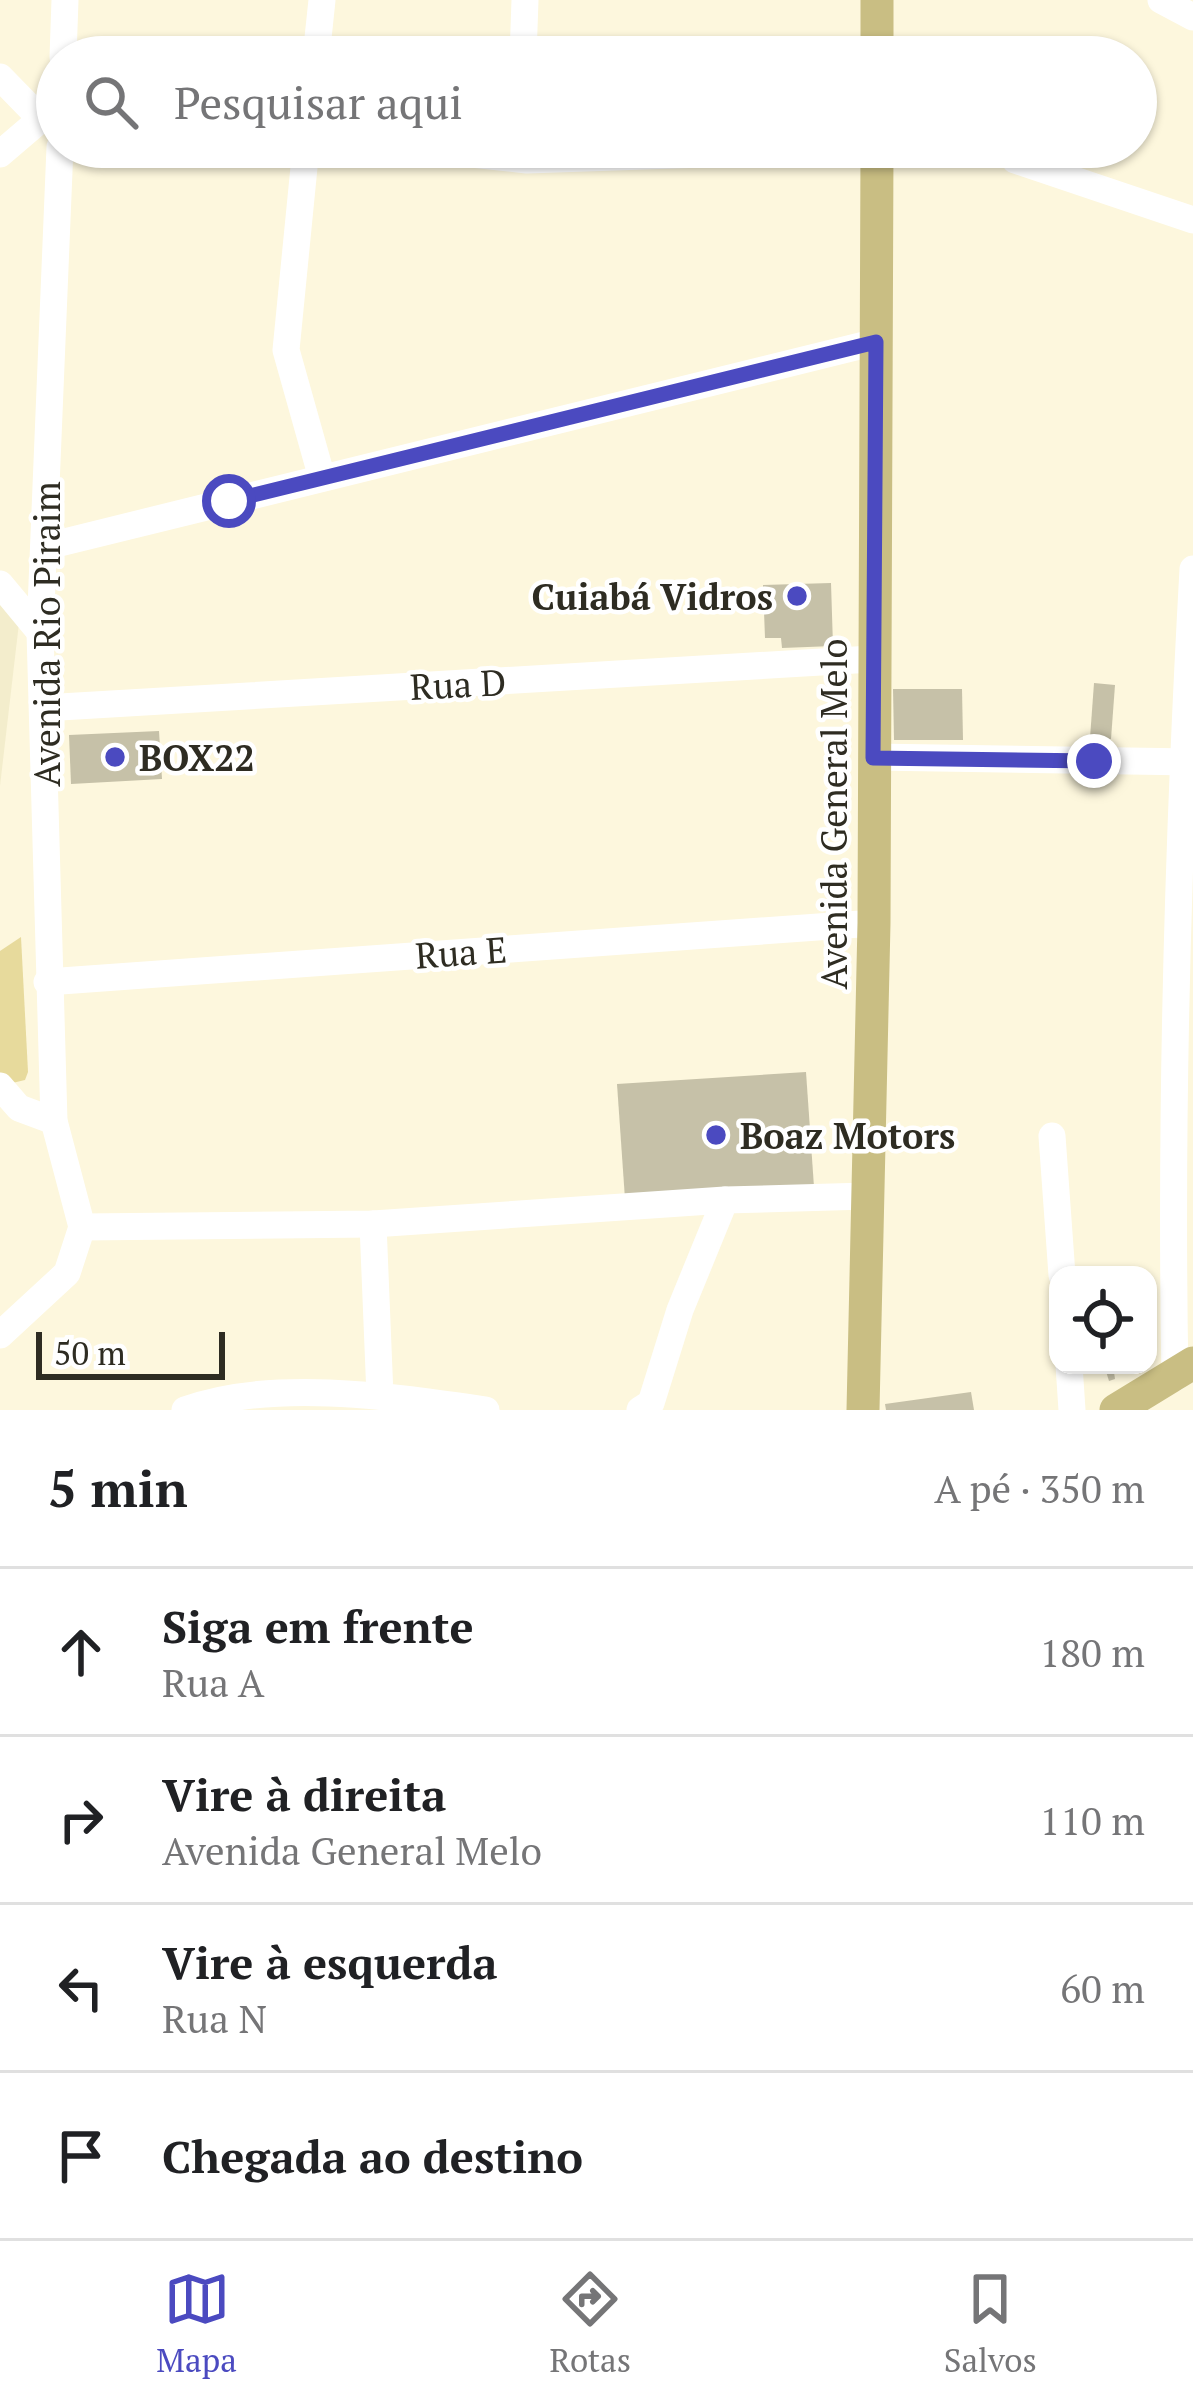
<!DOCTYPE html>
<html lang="pt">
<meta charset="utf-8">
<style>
:root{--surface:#fff;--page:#f6f6f6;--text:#202124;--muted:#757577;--line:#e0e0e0;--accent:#4b4ac0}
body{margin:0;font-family:"PT Serif",serif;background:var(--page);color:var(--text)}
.controls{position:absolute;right:36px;bottom:36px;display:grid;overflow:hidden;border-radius:24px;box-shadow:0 3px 9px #0004}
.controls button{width:108px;height:108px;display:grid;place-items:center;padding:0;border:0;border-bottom:3px solid var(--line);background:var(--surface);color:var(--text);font:60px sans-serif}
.scale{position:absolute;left:36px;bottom:30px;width:189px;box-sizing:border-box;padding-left:12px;border:6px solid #2e2c22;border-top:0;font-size:33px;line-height:42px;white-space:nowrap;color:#2e2c22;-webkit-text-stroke:9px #fff;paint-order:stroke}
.stop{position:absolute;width:36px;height:36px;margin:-27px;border:9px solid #4b4ac0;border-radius:50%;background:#fff}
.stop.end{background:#4b4ac0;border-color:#fff;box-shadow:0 3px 12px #0008}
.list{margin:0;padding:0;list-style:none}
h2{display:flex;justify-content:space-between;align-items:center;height:156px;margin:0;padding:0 48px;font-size:51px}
h2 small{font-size:39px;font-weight:400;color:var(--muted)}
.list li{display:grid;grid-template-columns:78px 1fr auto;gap:36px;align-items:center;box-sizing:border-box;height:168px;padding:0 48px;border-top:3px solid var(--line)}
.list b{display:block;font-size:45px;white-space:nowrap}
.list p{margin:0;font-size:39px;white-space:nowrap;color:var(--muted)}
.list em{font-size:39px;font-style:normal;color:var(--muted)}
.icon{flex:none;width:66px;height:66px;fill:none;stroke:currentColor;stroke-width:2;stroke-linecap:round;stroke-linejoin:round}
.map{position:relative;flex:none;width:1193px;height:1410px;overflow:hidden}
.search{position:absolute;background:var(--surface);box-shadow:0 3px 9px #0004;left:36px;right:36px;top:36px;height:132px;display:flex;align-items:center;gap:30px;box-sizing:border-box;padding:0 42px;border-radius:66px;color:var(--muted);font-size:45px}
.sheet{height:828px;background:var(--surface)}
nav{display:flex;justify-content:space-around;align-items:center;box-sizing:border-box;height:168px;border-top:3px solid var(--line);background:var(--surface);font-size:33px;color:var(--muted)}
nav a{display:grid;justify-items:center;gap:6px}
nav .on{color:var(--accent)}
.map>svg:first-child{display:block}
.built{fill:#f3edcc}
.green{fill:#e7da9c}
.building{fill:#c6c1a8}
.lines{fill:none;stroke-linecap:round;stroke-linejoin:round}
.minor{stroke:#fff;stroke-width:27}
.major{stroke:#c9be83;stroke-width:33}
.route{stroke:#4b4ac0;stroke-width:15}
.poi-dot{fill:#4b4ac0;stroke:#fff;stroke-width:4.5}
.labels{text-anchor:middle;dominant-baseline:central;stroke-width:9;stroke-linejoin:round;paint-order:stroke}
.poi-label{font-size:36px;font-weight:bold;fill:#2e2c22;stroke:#fff;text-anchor:start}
.street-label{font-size:36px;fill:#2e2c22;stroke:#fff}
</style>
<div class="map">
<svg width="1193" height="1410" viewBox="0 0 1193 1410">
<rect width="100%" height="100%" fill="#fdf7dd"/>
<path class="built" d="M0 601 19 623 0 786Z"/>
<path class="green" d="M21 937 28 1072 25 1080 8 1084 0 1075V951Z"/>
<g class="building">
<path d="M831 583 833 646 782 648 781 638H765L763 585Z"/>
<path d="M1094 683 1115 685 1111 739 1090 738Z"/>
<path d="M893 689H962L963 740H894Z"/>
<path d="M159 731 162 779 71 784 69 735Z"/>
<path d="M806 1072 814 1187 625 1199 617 1084Z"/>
<path d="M1104 1365H1133V1366L1114 1372 1115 1379 1109 1381Z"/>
<path d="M971 1392 974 1410H886L885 1404Z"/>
</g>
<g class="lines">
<g class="minor">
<path d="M1161 0 1193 17"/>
<path d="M63 57 65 0"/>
<path d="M316 57 322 0"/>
<path d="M523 57 525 0"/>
<path d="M0 77 41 119"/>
<path d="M306 147 286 350 322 478"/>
<path d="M405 147 527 160 877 148"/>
<path d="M0 154 41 119"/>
<path d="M1015 160 1193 220"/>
<path d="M44 547 876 342"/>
<path d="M0 584 40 632"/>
<path d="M43 708 872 659"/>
<path d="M873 757 1193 762"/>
<path d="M47 982 874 923"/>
<path d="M0 1086 19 1108 54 1121"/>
<path d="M1052 1136 1062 1275"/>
<path d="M373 1224 380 1396"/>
<path d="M82 1227 373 1224 725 1200 867 1196"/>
<path d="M0 1335 67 1273 82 1227 54 1121 40 632 60 147"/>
<path d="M1069 1365 1072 1410"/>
<path d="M1175 1378C1170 1108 1178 838 1193 569"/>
<path d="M185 1410C272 1378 395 1397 486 1410"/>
<path d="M640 1410 651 1403 680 1310 725 1200"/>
</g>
<g class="major">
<path d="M877 57V0"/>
<path d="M863 1410 874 923 877 147"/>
<path d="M1116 1410 1193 1363"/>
</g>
</g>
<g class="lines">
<path class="route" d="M229 501 876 342 873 758 1094 761"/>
</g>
<g class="poi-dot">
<circle cx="797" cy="596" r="12"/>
<circle cx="115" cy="757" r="12"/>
<circle cx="716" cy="1135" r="12"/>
</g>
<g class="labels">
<g class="poi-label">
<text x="773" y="596" text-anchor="end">Cuiabá Vidros</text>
<text x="139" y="757">BOX22</text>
<text x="740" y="1135">Boaz Motors</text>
</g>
<g class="street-label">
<text transform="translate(46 634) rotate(-90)">Avenida Rio Piraim</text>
<text transform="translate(458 684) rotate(-3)">Rua D</text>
<text transform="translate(833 814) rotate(-90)">Avenida General Melo</text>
<text transform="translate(461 952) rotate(-4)">Rua E</text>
</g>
</g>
</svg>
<div class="controls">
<button><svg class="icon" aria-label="locate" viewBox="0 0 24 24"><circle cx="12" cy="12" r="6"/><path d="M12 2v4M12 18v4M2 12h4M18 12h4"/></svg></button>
</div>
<div class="scale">50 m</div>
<div class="stop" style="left:229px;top:501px"></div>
<div class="stop end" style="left:1094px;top:761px"></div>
<div class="search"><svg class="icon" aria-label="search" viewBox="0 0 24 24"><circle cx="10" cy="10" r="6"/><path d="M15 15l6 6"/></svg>Pesquisar aqui</div>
</div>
<section class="sheet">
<h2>5 min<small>A pé · 350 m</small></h2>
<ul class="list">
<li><svg class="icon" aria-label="ahead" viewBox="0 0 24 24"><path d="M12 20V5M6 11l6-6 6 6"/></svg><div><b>Siga em frente</b><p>Rua A</p></div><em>180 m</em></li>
<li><svg class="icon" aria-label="right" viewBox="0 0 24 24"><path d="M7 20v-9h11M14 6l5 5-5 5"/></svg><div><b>Vire à direita</b><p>Avenida General Melo</p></div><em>110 m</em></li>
<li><svg class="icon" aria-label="left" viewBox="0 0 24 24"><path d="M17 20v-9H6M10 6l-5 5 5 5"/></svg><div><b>Vire à esquerda</b><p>Rua N</p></div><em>60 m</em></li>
<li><svg class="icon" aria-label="arrive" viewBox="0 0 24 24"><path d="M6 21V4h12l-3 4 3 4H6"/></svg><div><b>Chegada ao destino</b></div></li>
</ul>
</section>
<nav>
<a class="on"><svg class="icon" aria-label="map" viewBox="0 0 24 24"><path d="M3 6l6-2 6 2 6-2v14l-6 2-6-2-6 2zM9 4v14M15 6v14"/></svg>Mapa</a>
<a><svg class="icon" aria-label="directions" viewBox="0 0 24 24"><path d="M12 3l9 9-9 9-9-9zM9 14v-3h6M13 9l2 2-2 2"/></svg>Rotas</a>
<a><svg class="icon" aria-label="saved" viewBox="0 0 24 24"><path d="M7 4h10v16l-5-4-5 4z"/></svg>Salvos</a>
</nav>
